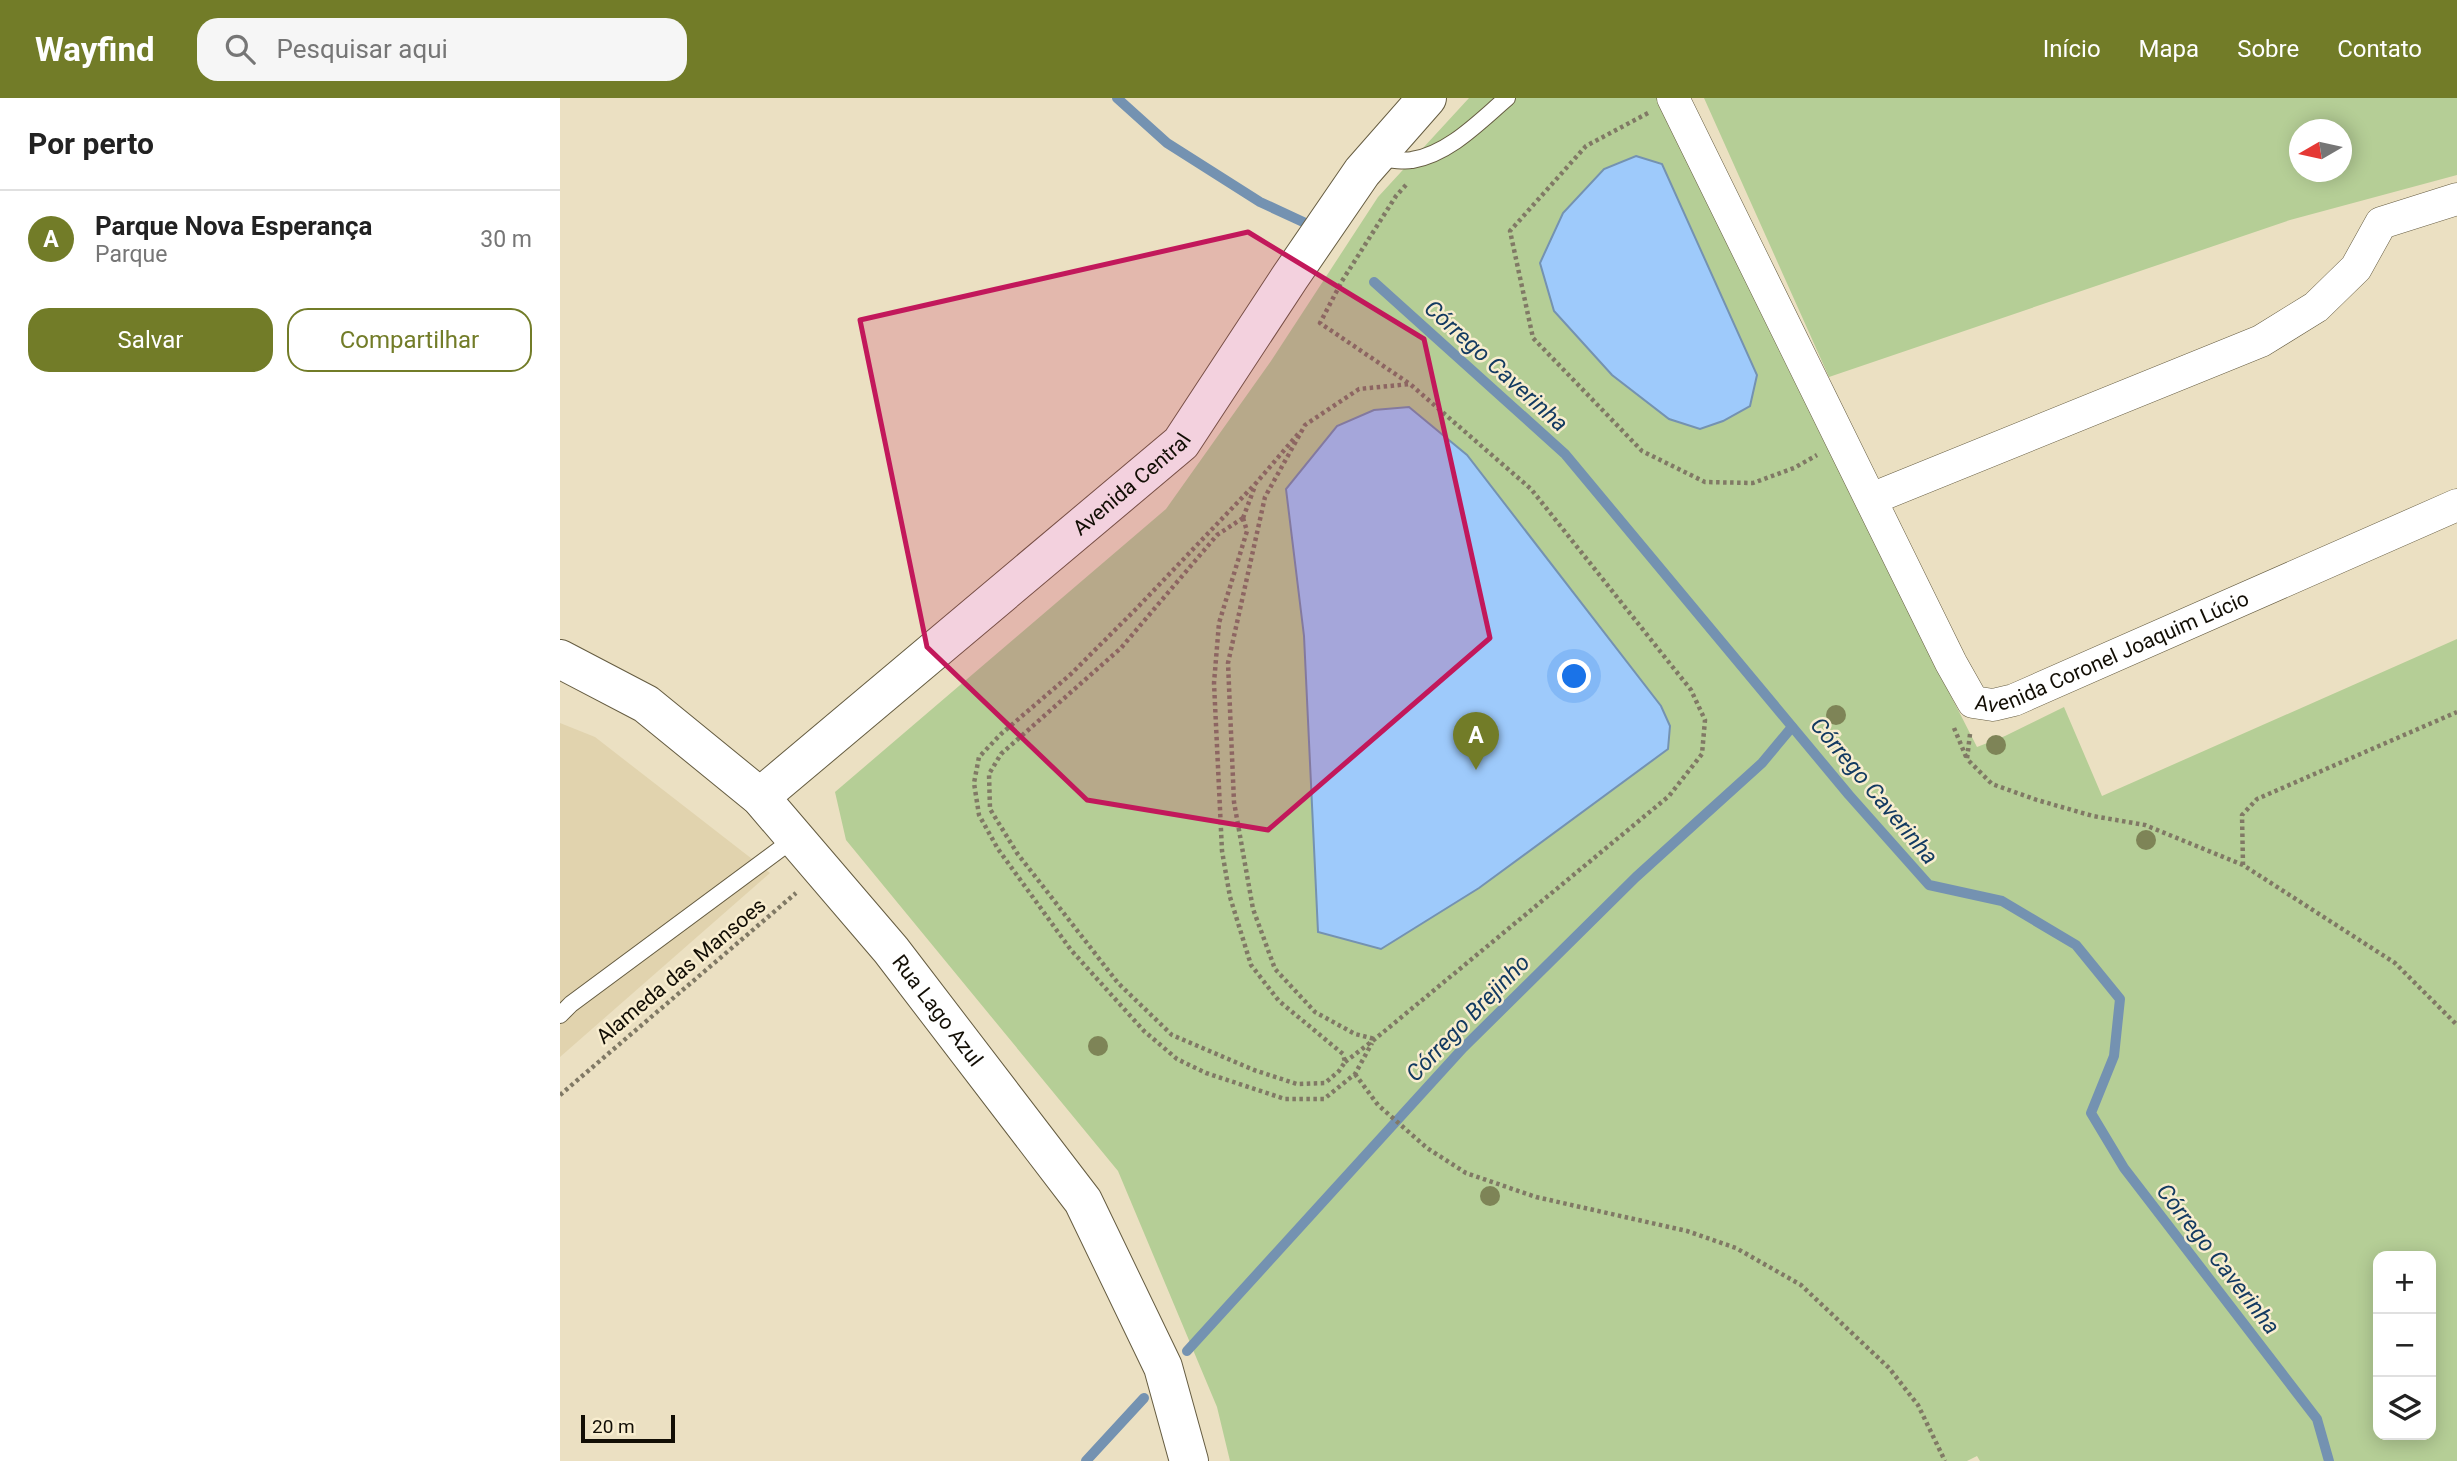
<!DOCTYPE html>
<html lang="pt">
<meta charset="utf-8">
<style>
:root{--surface:#fff;--page:#f6f6f6;--text:#222;--muted:#767676;--line:#e0e0e0;--accent:#727c28}
body{margin:0;font-family:Roboto,sans-serif;background:var(--page);color:var(--text)}
.controls{position:absolute;right:21px;bottom:21px;display:grid;overflow:hidden;border-radius:14px;box-shadow:0 4px 18px #0003}
.controls button{width:63px;height:63px;display:grid;place-items:center;padding:0;border:0;border-bottom:2px solid var(--line);background:var(--surface);color:var(--text);font:35px sans-serif}
.compass{position:absolute;left:1729px;top:21px;width:63px;height:63px;border-radius:50%;background:var(--surface);box-shadow:0 4px 18px #0003;rotate:261deg}
.scale{position:absolute;left:21px;bottom:18px;width:94px;box-sizing:border-box;padding-left:7px;border:4px solid #120e05;border-top:0;font-size:19px;line-height:24px;white-space:nowrap;color:#120e05;-webkit-text-stroke:5px #f8edcf;paint-order:stroke}
.you{position:absolute;left:1015px;top:579px;width:24px;height:24px;margin:-18px;border:5px solid #fff;border-radius:50%;background:#1a73e8;box-shadow:0 0 0 10px #1a73e833}
.badge{display:grid;place-items:center;width:46px;height:46px;border-radius:50%;background:var(--accent);color:#fff;font-size:23px;font-weight:700}
.pin{position:absolute;translate:-50% -58px;filter:drop-shadow(0 2px 4px #0008)}
.pin::after{content:'';position:absolute;top:37px;width:24px;height:21px;background:inherit;clip-path:polygon(0 0,100% 0,50% 100%)}
.list{margin:0;padding:0;list-style:none}
h2{display:flex;justify-content:space-between;align-items:center;height:91px;margin:0;padding:0 28px;font-size:30px}
h2 small{font-size:23px;font-weight:400;color:var(--muted)}
.list li{display:grid;grid-template-columns:46px 1fr auto;gap:21px;align-items:center;box-sizing:border-box;height:98px;padding:0 28px;border-top:2px solid var(--line)}
.list b{display:block;font-size:26px;white-space:nowrap}
.list p{margin:0;font-size:23px;white-space:nowrap;color:var(--muted)}
.list em{font-size:23px;font-style:normal;color:var(--muted)}
.actions{display:flex;gap:14px;padding:21px 28px}
.actions a{flex:1;padding:16px 0;border:2px solid var(--accent);border-radius:21px;text-align:center;font-size:24px;color:var(--accent)}
.actions .main{background:var(--accent);color:#fff}
.icon{flex:none;width:38px;height:38px;fill:none;stroke:currentColor;stroke-width:2;stroke-linecap:round;stroke-linejoin:round}
.map{position:relative;flex:none;width:1897px;height:1363px;overflow:hidden}
header{display:flex;align-items:center;gap:42px;box-sizing:border-box;height:98px;padding:0 35px;background:var(--accent);color:#fff}
header strong{font-size:33px}
nav{display:flex;gap:38px;margin-inline-start:auto;font-size:24px}
.search{width:490px;height:63px;background:var(--page);display:flex;align-items:center;gap:18px;box-sizing:border-box;padding:0 24px;border-radius:21px;color:var(--muted);font-size:26px}
main{display:flex}
aside{flex:1;background:var(--surface)}
.map>svg:first-child{display:block}
.built{fill:#e1d3ae}
.green{fill:#b5ce96;fill-rule:evenodd}
.water{fill:#9ecafb;stroke:#7492b1;stroke-width:2}
.lines{fill:none;stroke-linecap:round;stroke-linejoin:round}
.stream{stroke:#7492b1;stroke-width:10}
.service-casing{stroke:#655c41;stroke-width:18}
.minor-casing{stroke:#655c41;stroke-width:33}
.tertiary-casing{stroke:#655c41;stroke-width:40}
.path{stroke:#807965;stroke-width:4.5;stroke-dasharray:3.5 3.5;stroke-linecap:butt}
.service{stroke:#fff;stroke-width:16}
.minor{stroke:#fff;stroke-width:32}
.tertiary{stroke:#fff;stroke-width:38}
.tree{fill:#7e8457}
.marked{fill:#c2185b;fill-opacity:0.2;stroke:#c2185b;stroke-width:5;stroke-linejoin:round}
.labels{text-anchor:middle;dominant-baseline:central;stroke-width:5;stroke-linejoin:round;paint-order:stroke}
.street-label{font-size:21px;fill:#120e05;stroke:#f8edcf}
.water-label{font-size:23px;font-style:italic;fill:#133a61;stroke:#f8edcf}
</style>
<header>
<strong>Wayfind</strong>
<div class="search"><svg class="icon" aria-label="search" viewBox="0 0 24 24"><circle cx="10" cy="10" r="6"/><path d="M15 15l6 6"/></svg>Pesquisar aqui</div>
<nav><a>Início</a><a>Mapa</a><a>Sobre</a><a>Contato</a></nav>
</header>
<main>
<aside>
<h2>Por perto<small></small></h2>
<ul class="list">
<li><span class="badge">A</span><div><b>Parque Nova Esperança</b><p>Parque</p></div><em>30 m</em></li>
</ul>
<div class="actions"><a class="main">Salvar</a><a>Compartilhar</a></div>
</aside>
<div class="map">
<svg width="1897" height="1363" viewBox="0 0 1897 1363">
<rect width="100%" height="100%" fill="#ebe0c2"/>
<path class="built" d="M0 625 35 639 210 775 0 959Z"/>
<g class="green">
<path d="M909 0H1105L1393 602 1417 649 1445 638 1504 609 1542 698 1897 541V1363H1420L1417 1358 1407 1363H670L657 1309 558 1073 286 742 275 694 606 411 711 263 818 99ZM1818 1158H1871V1337H1818Z"/>
<path d="M1144 0H1897V77L1730 122 1269 279ZM1740 32H1782V74H1740Z"/>
</g>
<g class="water">
<path d="M1076 58 1102 66 1197 277 1190 308 1163 323 1140 331 1109 321 1052 277 994 213 980 165 1003 115 1044 71Z"/>
<path d="M849 309 907 357 1101 608 1110 628 1108 651 919 790 821 851 758 834 744 538 726 391 777 328 814 312Z"/>
</g>
<g class="lines">
<g class="stream">
<path d="M557 0 607 45 700 104 754 129"/>
<path d="M814 184 1005 356 1289 697 1369 787 1442 803 1516 847 1560 901 1554 958 1531 1015 1564 1070 1757 1321 1769 1363"/>
<path d="M627 1253 903 950 1076 779 1202 665 1232 629"/>
<path d="M526 1363 584 1300"/>
</g>
<defs>
<g id="service">
<path d="M820 60C830 61 842 64 852 62 889 56 920 23 947 0"/>
<path d="M0 917 11 906 235 740"/>
</g>
<g id="minor">
<path id="s1" d="M1113 0 1391 565 1413 604 1433 607 1454 602 1897 407"/>
<path d="M1311 401 1701 243 1756 209 1796 170 1821 125 1897 101"/>
</g>
<g id="tertiary">
<path id="s2" d="M0 561 86 606 200 699 331 852 523 1103 603 1269 629 1363"/>
<path id="s3" d="M200 699 621 345 730 179 802 74 867 0"/>
</g>
</defs>
<use href="#service" class="service-casing"/>
<use href="#minor" class="minor-casing"/>
<use href="#tertiary" class="tertiary-casing"/>
<g class="path">
<path d="M1088 15 1026 48 950 133 973 240 1082 353 1145 384 1193 385 1234 370 1257 357"/>
<path d="M846 87 836 98 782 183 760 225 850 286"/>
<path d="M738 336 697 384 576 511 511 576 441 636 419 659 414 685 419 717 438 751 511 852 584 933 617 961 646 975 725 1001H764L795 976 812 945"/>
<path d="M683 420 687 433 659 525 654 585 662 753 670 799 691 867 719 903 783 956 785 964 779 973 765 985 737 986 694 972 612 937 558 885 457 755 430 711 429 676 441 656 561 550 657 437Z"/>
<path d="M683 420 695 388"/>
<path d="M1394 630 1407 661"/>
<path d="M1410 636 1407 661 1432 686 1477 702 1533 718 1585 727 1683 767 1835 865 1897 927"/>
<path d="M1683 767 1682 717 1697 701 1897 614"/>
<path d="M785 964 815 941 1109 698 1142 656 1145 622 1131 592 971 391 850 286 799 291 745 327 705 399 668 565 674 704 693 811 715 871 755 914 795 936 815 941"/>
<path d="M795 976 818 1007 867 1050 906 1075 976 1099 1127 1133 1176 1150 1241 1187 1329 1270 1358 1307 1385 1363"/>
<path d="M0 997 236 795"/>
</g>
<use href="#service" class="service"/>
<use href="#minor" class="minor"/>
<use href="#tertiary" class="tertiary"/>
</g>
<g class="tree">
<circle cx="1276" cy="617" r="10"/>
<circle cx="1436" cy="647" r="10"/>
<circle cx="1586" cy="742" r="10"/>
<circle cx="538" cy="948" r="10"/>
<circle cx="930" cy="1098" r="10"/>
</g>
<path class="marked" d="M688 134 864 241 930 540 708 732 527 702 367 549 300 222Z"/>
<g class="labels">
<g class="street-label">
<text stroke="none"><textPath href="#s3" startOffset="486">Avenida Central</textPath></text>
<text stroke="none"><textPath href="#s1" startOffset="824">Avenida Coronel Joaquim Lúcio</textPath></text>
<text transform="translate(121 873) rotate(-40)">Alameda das Mansoes</text>
<text stroke="none"><textPath href="#s2" startOffset="522">Rua Lago Azul</textPath></text>
</g>
<g class="water-label">
<text transform="translate(936 268) rotate(42)">Córrego Caverinha</text>
<text transform="translate(1314 693) rotate(50)">Córrego Caverinha</text>
<text transform="translate(908 920) rotate(-46)">Córrego Brejinho</text>
<text transform="translate(1658 1161) rotate(52)">Córrego Caverinha</text>
</g>
</g>
</svg>
<div class="controls">
<button>+</button>
<button>−</button>
<button><svg class="icon" aria-label="layers" viewBox="0 0 24 24"><path d="M12 4l9 5-9 5-9-5zM3 14l9 5 9-5"/></svg></button>
</div>
<svg class="compass" viewBox="-18 -18 36 36"><path d="M0-13l5 13h-10z" fill="#e53935"/><path d="M0 13l5-13h-10z" fill="#767676"/></svg>
<div class="scale">20 m</div>
<div class="you"></div>
<div class="pin badge" style="left:916px;top:672px">A</div>
</div>
</main>
